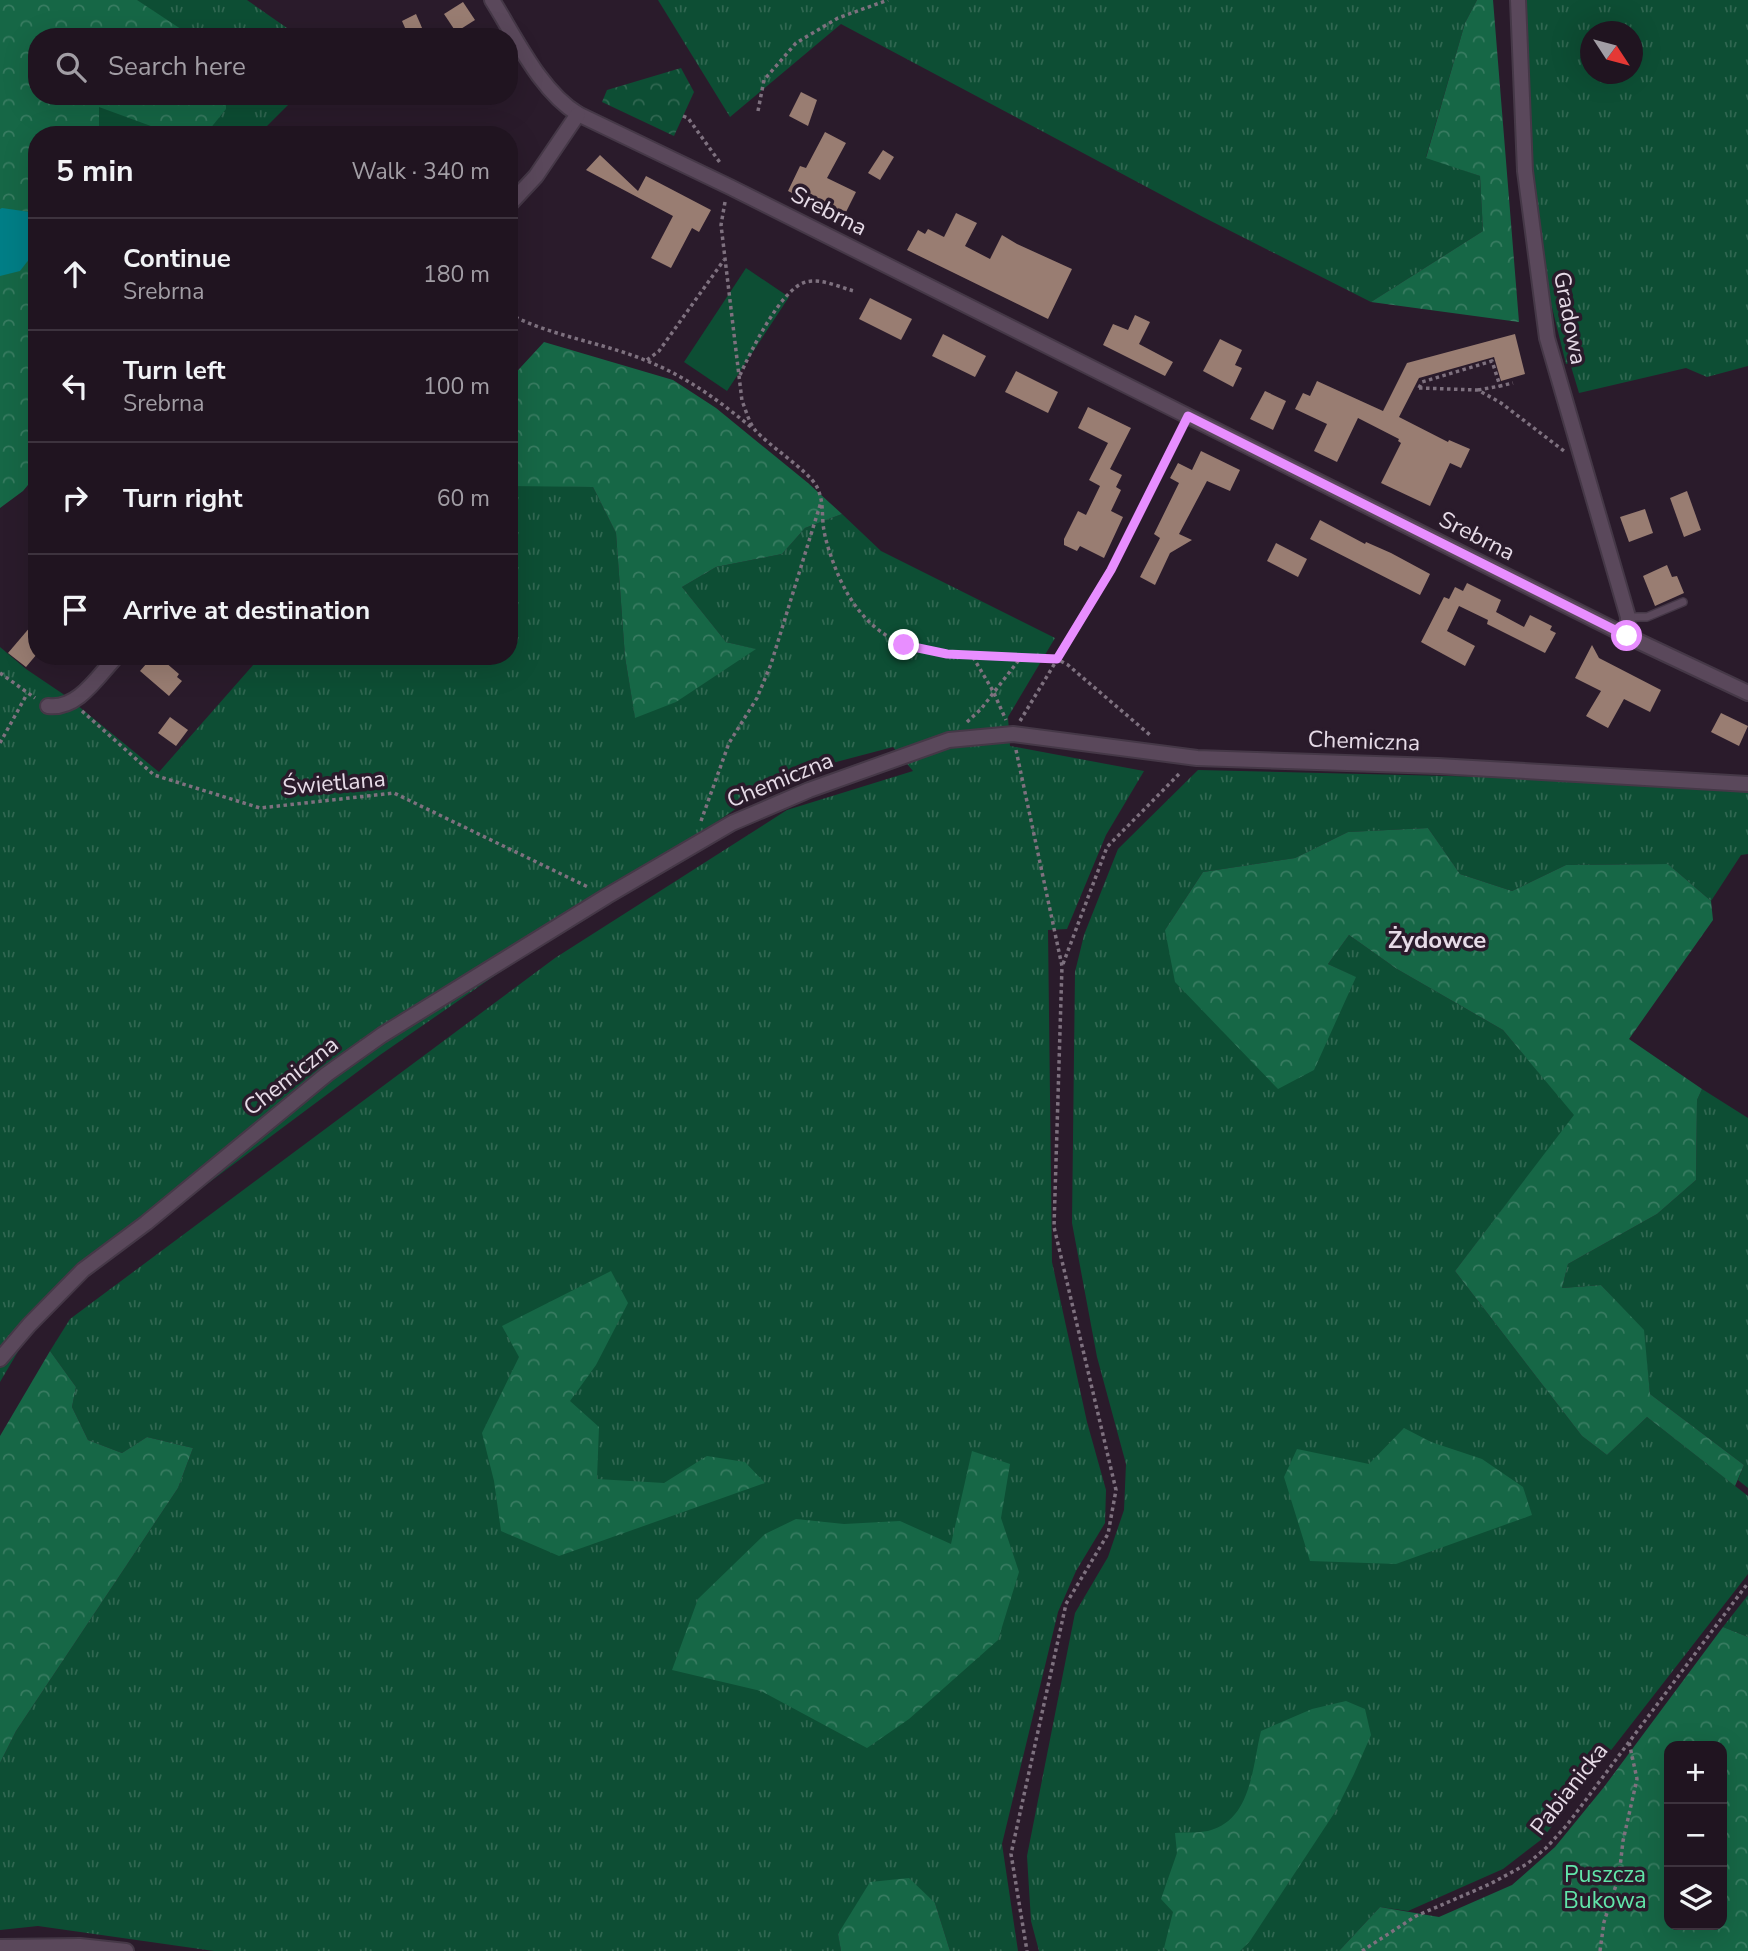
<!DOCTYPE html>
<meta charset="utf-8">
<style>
:root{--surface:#201420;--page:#281d29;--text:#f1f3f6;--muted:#a29ea5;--line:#3d333e}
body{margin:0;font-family:"Nunito Sans",sans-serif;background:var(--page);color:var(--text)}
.controls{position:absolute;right:21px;bottom:21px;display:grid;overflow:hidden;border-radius:14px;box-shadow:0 7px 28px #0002}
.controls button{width:63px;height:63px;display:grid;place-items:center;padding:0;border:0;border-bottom:2px solid var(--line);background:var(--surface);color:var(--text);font:35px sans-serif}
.compass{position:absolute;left:1580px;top:21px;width:63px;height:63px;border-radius:50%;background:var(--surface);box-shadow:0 7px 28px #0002;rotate:126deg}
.stop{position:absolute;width:21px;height:21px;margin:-16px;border:5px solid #e88eff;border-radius:50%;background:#fff}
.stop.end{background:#e88eff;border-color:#fff;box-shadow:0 2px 7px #0008}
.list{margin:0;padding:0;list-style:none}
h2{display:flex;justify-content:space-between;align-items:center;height:91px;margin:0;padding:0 28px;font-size:30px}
h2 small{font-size:23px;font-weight:400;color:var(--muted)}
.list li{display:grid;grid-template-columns:46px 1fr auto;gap:21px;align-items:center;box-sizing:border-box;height:112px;padding:0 28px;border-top:2px solid var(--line)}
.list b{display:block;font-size:26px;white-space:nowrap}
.list p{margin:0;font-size:23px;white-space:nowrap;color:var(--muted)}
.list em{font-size:23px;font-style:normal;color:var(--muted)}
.icon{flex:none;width:38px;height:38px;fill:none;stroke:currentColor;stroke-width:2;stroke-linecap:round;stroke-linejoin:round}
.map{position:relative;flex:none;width:1748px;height:1951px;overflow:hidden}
.search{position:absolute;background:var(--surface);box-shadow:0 7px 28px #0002;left:28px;top:28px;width:490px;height:77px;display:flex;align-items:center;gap:18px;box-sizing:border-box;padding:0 24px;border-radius:28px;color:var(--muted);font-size:26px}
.panel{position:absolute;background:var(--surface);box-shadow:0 7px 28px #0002;left:28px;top:126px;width:490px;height:539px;border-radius:28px}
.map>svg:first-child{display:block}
.grass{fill:url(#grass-tufts);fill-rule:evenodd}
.forest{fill:url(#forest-crowns);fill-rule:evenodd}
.park{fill:url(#park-crowns)}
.pitch{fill:#0d4e34}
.water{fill:#007e86}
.building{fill:#997d72}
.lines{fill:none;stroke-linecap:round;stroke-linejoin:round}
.service-casing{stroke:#453847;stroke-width:10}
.minor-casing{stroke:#453847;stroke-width:18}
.path{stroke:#7e717f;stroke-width:3.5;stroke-dasharray:3.5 3.5;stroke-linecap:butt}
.service{stroke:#5a485b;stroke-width:7}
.minor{stroke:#5a485b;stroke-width:14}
.route{stroke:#e88eff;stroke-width:9}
.labels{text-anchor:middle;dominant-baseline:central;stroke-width:7;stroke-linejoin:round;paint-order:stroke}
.street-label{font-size:23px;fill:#e6dbe7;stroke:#2a1b2b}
.park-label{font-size:23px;fill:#61e5a9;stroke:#2a1b2b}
.neighbourhood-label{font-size:24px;font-weight:bold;fill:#e6dbe7;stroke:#2a1b2b}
</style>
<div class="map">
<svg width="1748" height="1951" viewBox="0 0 1748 1951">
<defs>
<pattern id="grass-tufts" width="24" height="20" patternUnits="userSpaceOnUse" patternTransform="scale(1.75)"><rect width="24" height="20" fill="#0d4e34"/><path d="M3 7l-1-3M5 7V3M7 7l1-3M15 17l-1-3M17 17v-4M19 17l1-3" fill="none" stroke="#306751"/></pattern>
<pattern id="forest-crowns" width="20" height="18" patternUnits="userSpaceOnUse" patternTransform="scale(1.75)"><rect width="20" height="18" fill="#166746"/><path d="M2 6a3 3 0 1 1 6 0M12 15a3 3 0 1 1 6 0" fill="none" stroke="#387c61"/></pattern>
<pattern id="park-crowns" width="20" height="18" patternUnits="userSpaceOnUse" patternTransform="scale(1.75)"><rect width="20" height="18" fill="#0d4e34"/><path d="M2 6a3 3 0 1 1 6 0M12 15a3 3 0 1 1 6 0" fill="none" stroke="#306751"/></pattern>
</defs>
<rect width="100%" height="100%" fill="#2a1b2b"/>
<g class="grass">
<path d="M0 0H247L287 28 294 37H37V96H297L258 135H37Z"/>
<path d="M658 0H1477L1465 23 1426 157 1480 176 1483 231 1371 302 1203 217 841 24 730 117Z"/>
<path d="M1524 0H1748V366L1707 377 1686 368 1579 393 1570 363 1566 364 1544 275 1528 137ZM1590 32H1632V74H1590Z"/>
<path d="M526 485 593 487 616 533 625 657 635 717 755 649 726 642 682 587 716 567 782 554 805 528 842 514 881 551 1055 638 1008 717 1010 746 1144 771 1106 835 1067 929 1048 930 1052 1262 1087 1422 1106 1490 1105 1523 1076 1571 1058 1612 1002 1844 1018 1951H950L935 1903 838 1933 841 1951H214L38 1926 0 1930V1763L16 1731 178 1488 193 1448 147 1437 122 1453 88 1440 72 1407 76 1387 50 1351 70 1319 555 958 787 810 913 771 893 747 783 776 380 1055 46 1304 0 1382V647L26 669 66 696 159 772 261 656H509V486Z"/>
<path d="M1198 770 1489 777 1748 791V854L1741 855 1711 901 1668 864 1566 865 1512 891 1460 874 1428 828 1348 832 1295 858 1203 872 1165 930 1355 977 1328 964 1349 935 1397 969 1503 1030 1575 1115 1455 1271 1582 1436 1607 1455 1647 1417 1748 1496V1574L1542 1839 1503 1869 1408 1911 1380 1907 1339 1951H1039L1031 1921 1027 1856 1075 1613 1108 1557 1124 1510 1126 1464 1097 1357 1072 1223 1075 972 1084 935 1118 849Z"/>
<path d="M1702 1089 1748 1118V1488L1738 1480 1744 1465 1650 1394 1643 1330 1601 1285 1562 1288 1568 1264 1657 1214 1696 1180 1697 1100Z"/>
<path d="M1748 1595V1637L1723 1627Z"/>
</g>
<g class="forest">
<path d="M0 0H137L193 37H37V96H226V109L205 135 159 129 99 107V135H37V474L23 491 0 508Z"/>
<path d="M1477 0H1493L1519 322 1371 302 1483 231 1480 176 1426 158 1465 23Z"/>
<path d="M544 342 673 380 716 408 808 483 842 514 805 528 782 554 716 567 682 587 726 642 756 649 676 702 635 718 625 657 616 533 593 487 509 486V380Z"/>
<path d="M1428 828 1460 874 1512 891 1566 865 1668 864 1711 901 1713 920 1629 1039 1702 1089 1697 1100 1696 1180 1657 1214 1568 1264 1562 1288 1601 1285 1644 1330 1650 1394 1744 1465 1735 1486 1647 1417 1607 1455 1582 1436 1455 1271 1574 1115 1503 1030 1397 969 1349 935 1328 964 1356 977 1314 1070 1278 1089 1175 982 1165 930 1203 872 1295 858 1348 832Z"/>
<path d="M611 1271 628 1303 596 1365 570 1401 599 1427 597 1479 664 1483 707 1456 745 1462 765 1483 559 1556 501 1531 494 1481 482 1433 519 1357 502 1326Z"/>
<path d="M50 1351 76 1387 72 1407 88 1440 122 1453 147 1437 193 1448 178 1488 16 1731 0 1763V1436Z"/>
<path d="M1404 1428 1431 1442 1482 1459 1523 1487 1532 1515 1396 1564 1310 1561 1284 1477 1297 1449 1369 1464Z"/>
<path d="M972 1451 1010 1464 1001 1518 1019 1572 998 1640 909 1719 867 1748 761 1691 672 1670 698 1599 765 1534 796 1519 844 1524 900 1521 951 1544Z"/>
<path d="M1723 1627 1748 1637V1951H1339L1380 1907 1439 1917 1512 1885 1555 1847 1604 1787ZM1669 1746H1722V1925H1669Z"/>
<path d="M1346 1701 1365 1709 1371 1735 1354 1774 1335 1812 1250 1941 1240 1951H1168L1164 1948 1173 1912 1161 1899 1177 1853 1175 1833C1186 1832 1198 1833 1208 1831 1252 1820 1252 1767 1261 1731L1312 1709Z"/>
<path d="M909 1878 935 1903 950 1951H841L838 1934 870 1882Z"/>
</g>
<path class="park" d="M681 68 694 92 674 136 602 102 607 90Z"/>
<path class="pitch" d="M746 268 789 297 727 391 684 362Z"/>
<path class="water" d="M2 208 37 213V249L20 271 0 276V209Z"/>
<g class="building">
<path d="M463 2 475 20 456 32 444 14Z"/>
<path d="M416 14 426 37H409L402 21Z"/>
<path d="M801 92 817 100 808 126 789 116Z"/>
<path d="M825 132 846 143 827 178 856 192 843 218 788 191 800 166 806 168Z"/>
<path d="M883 150 894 157 880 180 868 173Z"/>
<path d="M600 155 638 191 646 176 711 210 699 232 692 228 671 268 651 258 673 216 586 170Z"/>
<path d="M956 213 977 223 965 246 990 259 1002 235 1017 244 1072 269 1048 319 907 250 918 230 925 234 928 229 944 237Z"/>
<path d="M870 298 912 319 901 340 859 319Z"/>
<path d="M1135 315 1150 322 1139 344 1173 362 1165 376 1103 345 1113 324 1128 330Z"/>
<path d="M943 334 986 356 975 377 932 356Z"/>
<path d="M1515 334 1525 374 1501 381 1494 357 1419 378 1399 417 1448 442 1449 440 1470 449 1461 468 1450 463 1430 506 1381 483 1401 443 1398 441 1399 439 1358 418 1337 462 1314 451 1327 424 1295 409 1303 393 1310 396 1317 381 1383 411 1407 363Z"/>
<path d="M1220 339 1242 350 1235 365 1242 368 1233 387 1203 371Z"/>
<path d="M1016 371 1058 392 1048 413 1005 392Z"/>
<path d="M1265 391 1286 401 1273 430 1250 419Z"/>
<path d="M1088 407 1131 428 1110 469 1122 475 1116 487 1121 490 1111 511 1123 517 1104 558 1080 546 1077 551 1064 545V539L1078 511 1086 515 1100 486 1089 480 1108 443 1078 428Z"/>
<path d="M1201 451 1240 470 1230 491 1207 481 1179 534 1192 540 1170 553 1155 585 1140 577 1160 538 1154 534 1179 483 1170 478 1178 463 1192 470Z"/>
<path d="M1687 491 1701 530 1684 537 1670 498Z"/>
<path d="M1645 509 1653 533 1629 542 1620 517Z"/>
<path d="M1320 520 1365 544 1366 542 1391 553 1430 574 1420 595 1310 539Z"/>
<path d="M1276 543 1307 559 1298 577 1267 561Z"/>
<path d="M1667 565 1672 577 1677 576 1684 593 1655 606 1643 576Z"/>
<path d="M1467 583 1501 600 1496 612 1524 627 1530 615 1552 626 1550 630 1556 633 1545 653 1487 624 1488 620 1459 606 1447 631 1475 646 1465 666 1421 642 1444 597 1449 599 1455 587 1463 591Z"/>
<path d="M37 619V654L26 667 8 653Z"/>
<path d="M1592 645 1599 658 1661 690 1650 712 1624 699 1608 728 1586 716 1601 691 1575 678Z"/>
<path d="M153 656H158L179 674 177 677 182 681 169 696 140 671Z"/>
<path d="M1721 713 1748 726 1739 746 1711 732Z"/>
<path d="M170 717 188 730 176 746 158 733Z"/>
</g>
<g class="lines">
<defs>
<path id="service" d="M1628 617H1647L1683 602"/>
<g id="minor">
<path d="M492 0C516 38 540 91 578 114L730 187 1627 636 1748 693"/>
<path d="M1518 0 1525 171 1547 338 1628 617 1627 636"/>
<path d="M509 205 536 176 578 114"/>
<path d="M48 706C78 710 98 676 117 656"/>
<path d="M0 1359 29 1325 83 1270 146 1223 327 1074 382 1035 607 896 732 823 809 790 949 740 1013 734 1197 758 1438 766 1748 784"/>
<path d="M0 1947 80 1946 126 1951"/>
</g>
</defs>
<use href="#service" class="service-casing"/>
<use href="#minor" class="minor-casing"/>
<g class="path">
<path d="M758 111 764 80 796 43 838 18 888 0"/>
<path d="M683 116 688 118 721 164"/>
<path d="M725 202 721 225 742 401C746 410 749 423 755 430 770 447 808 470 817 487 823 500 822 510 823 523 824 535 828 548 832 559 873 676 957 652 1057 659L1068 665 1150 735"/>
<path d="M509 314C553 337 602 342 647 361 687 377 718 400 751 427"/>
<path d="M647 360 659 351 724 260"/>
<path d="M740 375C750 353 781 288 806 282 821 278 839 287 854 291"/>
<path d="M1419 388 1478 390 1501 403 1564 451"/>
<path d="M1419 388 1422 382 1492 361 1500 386 1513 383"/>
<path d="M1478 390 1500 386"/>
<path d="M973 657 993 691 1006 720"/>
<path d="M0 673 35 698"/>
<path d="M82 711 154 775 260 808 394 793 590 888"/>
<path d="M1020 721 1111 570 1182 428"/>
<path d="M967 722 981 709 1022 656"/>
<path d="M0 743 27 694"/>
<path d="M1016 750 1062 966 1054 1227 1116 1490 1108 1534 1066 1604 1011 1854 1027 1951"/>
<path d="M701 821 729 743 757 698 771 664 821 502"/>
<path d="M1063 964 1107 847 1181 772"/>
<path d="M1362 1951 1416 1916 1490 1884 1527 1864 1546 1848 1567 1825 1748 1583"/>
<path d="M1600 1951 1604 1922 1619 1876 1623 1841 1637 1779 1629 1742"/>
</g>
<use href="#service" class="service"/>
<use href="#minor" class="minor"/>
</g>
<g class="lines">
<path class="route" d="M904 645 947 654 1057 659 1111 570 1188 416 1627 636"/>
</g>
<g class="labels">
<g class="street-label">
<text transform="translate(829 211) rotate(27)">Srebrna</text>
<text transform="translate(1570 318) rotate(79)">Gradowa</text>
<text transform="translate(1477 536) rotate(27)">Srebrna</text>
<text transform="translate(1364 741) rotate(2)">Chemiczna</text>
<text transform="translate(780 780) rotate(-22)">Chemiczna</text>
<text transform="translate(334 783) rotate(-5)">Świetlana</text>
<text transform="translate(291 1076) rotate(-38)">Chemiczna</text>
<text transform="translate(1569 1789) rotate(-52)">Pabianicka</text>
</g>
<g class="park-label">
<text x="1605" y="1874">Puszcza<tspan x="1605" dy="26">Bukowa</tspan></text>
</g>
<g class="neighbourhood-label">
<text x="1437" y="940">Żydowce</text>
</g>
</g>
</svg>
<div class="controls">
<button>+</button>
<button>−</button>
<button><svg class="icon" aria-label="layers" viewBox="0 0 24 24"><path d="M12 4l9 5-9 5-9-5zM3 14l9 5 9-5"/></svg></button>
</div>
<svg class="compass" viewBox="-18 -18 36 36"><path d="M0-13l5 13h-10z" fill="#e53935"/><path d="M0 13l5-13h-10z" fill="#a29ea5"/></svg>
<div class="stop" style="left:1627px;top:636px"></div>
<div class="stop end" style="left:904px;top:645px"></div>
<div class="search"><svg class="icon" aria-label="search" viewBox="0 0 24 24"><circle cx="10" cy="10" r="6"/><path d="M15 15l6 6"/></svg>Search here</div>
<section class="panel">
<h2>5 min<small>Walk · 340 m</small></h2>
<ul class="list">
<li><svg class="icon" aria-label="ahead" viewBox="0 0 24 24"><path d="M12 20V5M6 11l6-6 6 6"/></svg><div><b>Continue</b><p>Srebrna</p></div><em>180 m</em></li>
<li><svg class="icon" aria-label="left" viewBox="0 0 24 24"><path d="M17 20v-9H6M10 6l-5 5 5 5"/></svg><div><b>Turn left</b><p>Srebrna</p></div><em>100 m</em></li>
<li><svg class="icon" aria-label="right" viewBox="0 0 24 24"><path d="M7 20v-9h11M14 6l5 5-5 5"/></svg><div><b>Turn right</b></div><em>60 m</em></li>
<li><svg class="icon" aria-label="arrive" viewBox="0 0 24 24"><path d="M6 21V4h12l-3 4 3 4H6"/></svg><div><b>Arrive at destination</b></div></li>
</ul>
</section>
</div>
